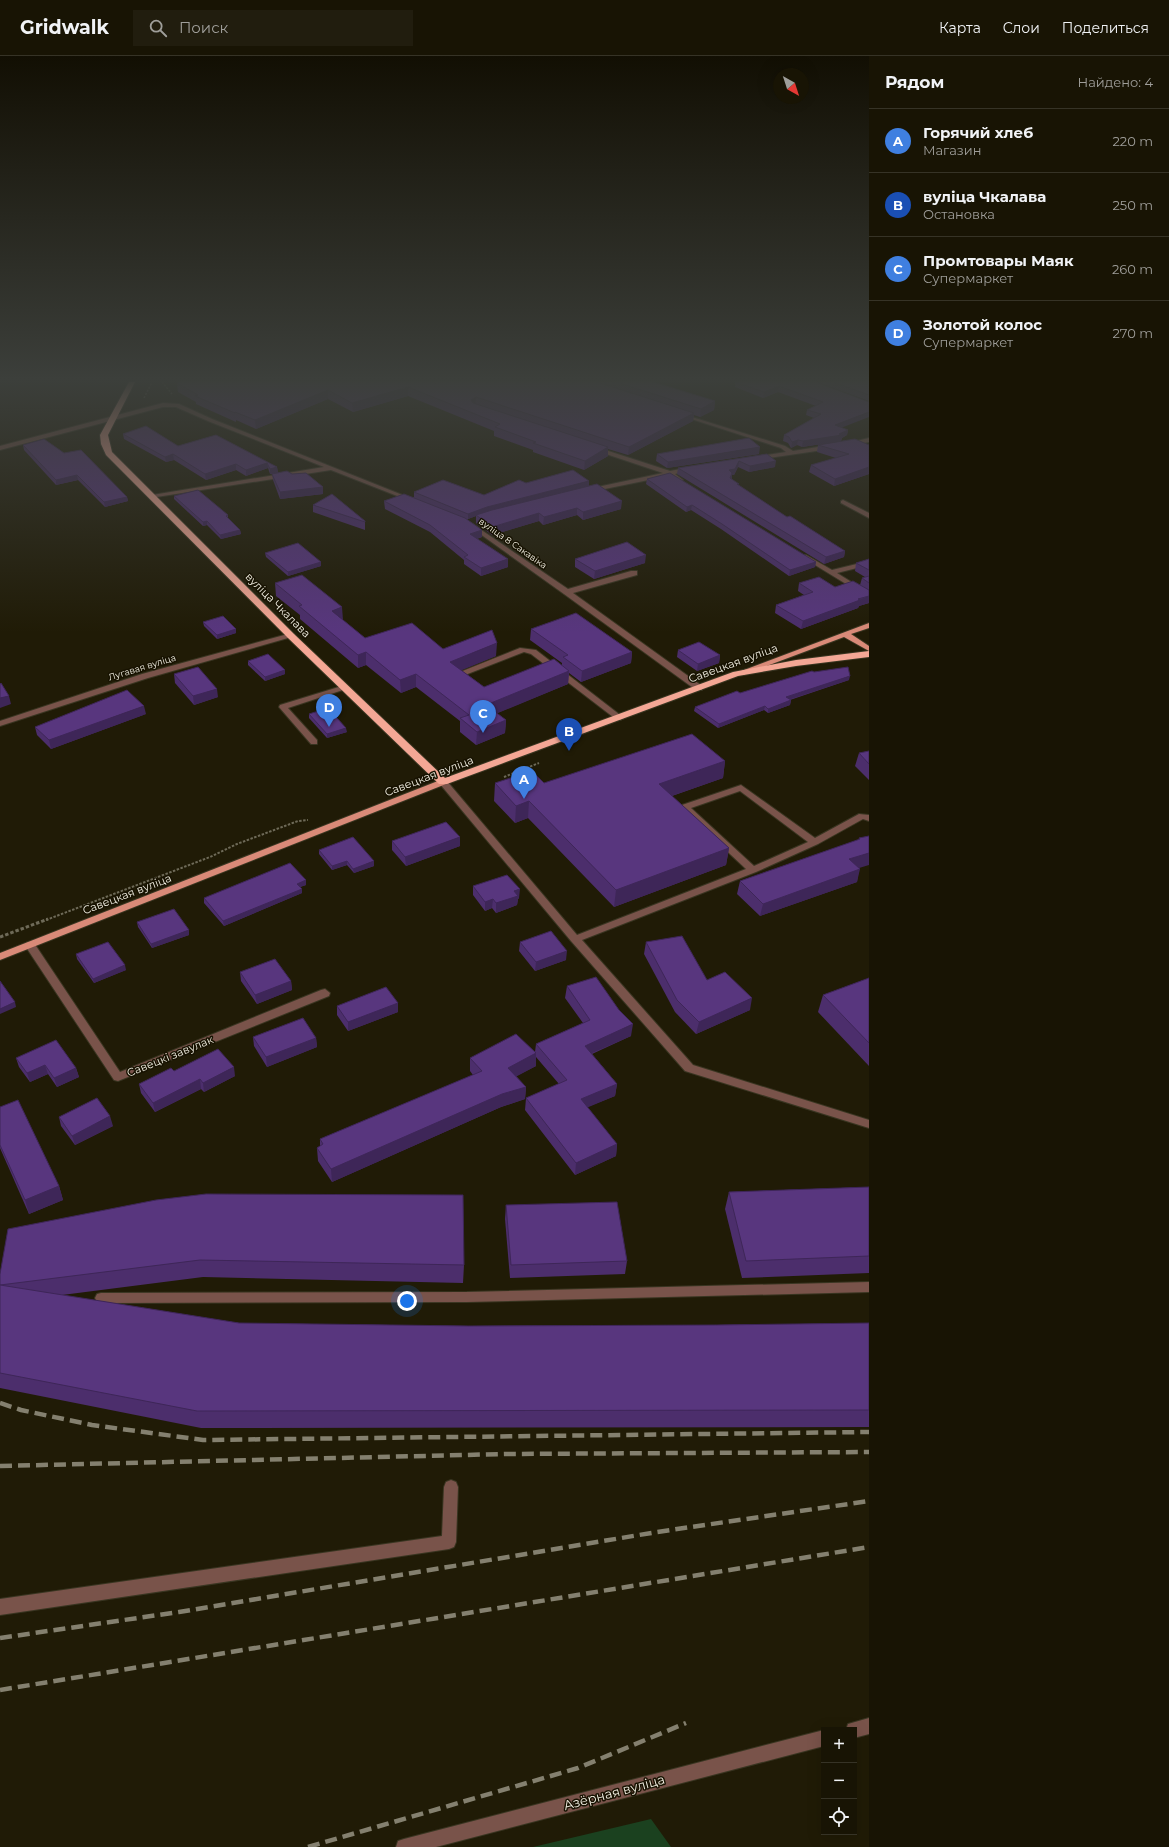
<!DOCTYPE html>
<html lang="ru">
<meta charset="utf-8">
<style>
:root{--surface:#181404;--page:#211d0e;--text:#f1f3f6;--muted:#9f9e9a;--line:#363326;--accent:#fc9d53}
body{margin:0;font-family:Montserrat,sans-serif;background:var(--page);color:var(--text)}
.controls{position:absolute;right:12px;bottom:12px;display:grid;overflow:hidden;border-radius:0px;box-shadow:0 4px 16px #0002}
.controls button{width:36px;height:36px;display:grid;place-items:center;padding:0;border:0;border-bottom:1px solid var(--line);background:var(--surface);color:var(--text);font:20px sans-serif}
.compass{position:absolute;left:773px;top:12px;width:36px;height:36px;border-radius:50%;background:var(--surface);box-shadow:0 4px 16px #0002;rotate:141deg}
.you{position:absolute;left:407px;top:1245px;width:14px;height:14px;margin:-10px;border:3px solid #fff;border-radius:50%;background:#1a73e8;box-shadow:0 0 0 6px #1a73e833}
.badge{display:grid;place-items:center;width:26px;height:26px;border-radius:50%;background:var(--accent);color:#fff;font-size:13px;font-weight:700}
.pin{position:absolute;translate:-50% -33px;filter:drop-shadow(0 1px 2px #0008)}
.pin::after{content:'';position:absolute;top:21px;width:14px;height:12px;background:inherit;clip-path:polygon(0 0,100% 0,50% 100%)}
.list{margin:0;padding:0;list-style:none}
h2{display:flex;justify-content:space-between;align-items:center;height:52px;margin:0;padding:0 16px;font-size:17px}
h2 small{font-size:13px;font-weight:400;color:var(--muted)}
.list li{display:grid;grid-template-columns:26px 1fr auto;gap:12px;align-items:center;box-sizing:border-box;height:64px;padding:0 16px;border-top:1px solid var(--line)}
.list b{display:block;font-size:15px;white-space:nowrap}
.list p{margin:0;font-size:13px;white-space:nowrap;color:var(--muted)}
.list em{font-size:13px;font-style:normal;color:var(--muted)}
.icon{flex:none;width:22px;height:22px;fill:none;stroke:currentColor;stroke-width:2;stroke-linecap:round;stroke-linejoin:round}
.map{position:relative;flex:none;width:869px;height:1791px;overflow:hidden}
header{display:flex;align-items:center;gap:24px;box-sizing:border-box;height:56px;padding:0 20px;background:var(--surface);border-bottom:1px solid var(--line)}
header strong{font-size:19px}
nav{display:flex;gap:22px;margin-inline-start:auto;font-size:14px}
.search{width:280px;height:36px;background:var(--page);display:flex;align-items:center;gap:10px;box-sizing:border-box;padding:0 14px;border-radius:0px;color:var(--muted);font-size:15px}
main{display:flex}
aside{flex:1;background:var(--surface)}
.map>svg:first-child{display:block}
.green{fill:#1b411f}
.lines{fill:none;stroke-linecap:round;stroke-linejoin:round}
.minor-casing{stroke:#393521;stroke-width:2}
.major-casing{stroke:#393521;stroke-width:2}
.highway-casing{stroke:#393521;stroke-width:2}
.path-far2{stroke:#6e6a58;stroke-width:1.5;stroke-dasharray:2 1.5;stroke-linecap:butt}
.path-far1{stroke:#6e6a58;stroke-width:2;stroke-dasharray:2.5 1.5;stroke-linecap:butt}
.path{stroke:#6e6a58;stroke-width:3;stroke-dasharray:3.5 2;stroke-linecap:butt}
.minor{fill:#79534a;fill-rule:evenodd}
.major{fill:#d98a78;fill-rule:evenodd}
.highway{fill:#f4a795;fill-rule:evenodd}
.rail{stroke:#84806f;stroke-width:4.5;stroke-dasharray:12 6;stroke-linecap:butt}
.wall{fill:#4c2e6c}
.shaded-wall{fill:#3e2658}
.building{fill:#58367e;stroke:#3e2658}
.labels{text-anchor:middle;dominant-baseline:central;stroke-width:3;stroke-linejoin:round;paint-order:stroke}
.far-street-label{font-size:9px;fill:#f4f1e4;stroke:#171201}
.street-label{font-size:11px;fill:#f4f1e4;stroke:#171201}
.near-street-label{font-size:13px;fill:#f4f1e4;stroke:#171201}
</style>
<header>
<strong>Gridwalk</strong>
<div class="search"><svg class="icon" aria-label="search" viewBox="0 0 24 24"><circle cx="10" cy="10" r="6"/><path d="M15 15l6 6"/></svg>Поиск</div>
<nav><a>Карта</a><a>Слои</a><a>Поделиться</a></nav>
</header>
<main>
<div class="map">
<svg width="869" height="1791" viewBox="0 0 869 1791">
<rect width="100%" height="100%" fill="#201b06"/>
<path class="green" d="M651 1763 671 1791H533Z"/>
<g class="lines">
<defs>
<g id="minor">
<path d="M163 347 179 348 212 363 415 444 410 445 331 414 150 442V440L152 439 324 411 208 365 176 351H163L0 394V390Z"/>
<path d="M679 357 785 390 793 395 830 389 833 391 830 393 756 404 754 403V401L786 396 781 392 679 359Z"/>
<path d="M869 382V386L847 390 844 388Z"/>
<path d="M596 391 670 415 691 411 694 413 675 418 683 424 680 426 668 420 590 436 588 435V433L663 417 594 394 593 393Z"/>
<path d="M843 444 869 457V462L841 447V445Z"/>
<path d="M471 467 568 533 631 515H637V519L573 537 702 630V634H696L564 538 469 470 468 469Z"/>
<path d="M802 499H806L832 514 869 505V509L837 517 869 537V542L802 501Z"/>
<path d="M288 578H294L295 580 148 622 0 670V665L142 618Z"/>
<path d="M520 592 536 594 624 662 620 664H617L531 598 524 596 465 619 469 623 468 625H462L455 618Z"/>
<path d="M342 630H345L349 632 288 652 317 684V688H311L279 651 280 649Z"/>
<path d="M443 723 446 724 577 879 746 813 682 753 681 751 682 749 741 729 815 782 859 758 869 759V765L863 763 818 788 756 816 582 884 693 1009 869 1064V1072L685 1015 571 885 440 728 439 726 440 724ZM740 735 808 786 754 810 691 752Z"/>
<path d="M30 886 34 887 120 1016 321 934 325 933 330 937 329 940 118 1025 114 1024 26 891 25 889 26 887Z"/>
<path d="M869 1226V1236L467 1246 101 1247 97 1246 95 1242 97 1238 101 1237 467 1236Z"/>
<path d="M451 1424 456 1426 458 1431 456 1486 454 1491 449 1493 0 1559V1543L442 1480 444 1431 446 1426Z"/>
<path d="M869 1662V1678L854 1682V1674H846L848 1668Z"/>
<path d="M824 1674V1690L436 1791H396L398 1785 404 1783Z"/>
</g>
<g id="major">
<path d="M869 567V572L851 578 869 590V595L844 581 743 619H740L736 617Z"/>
<path d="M443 723 446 724 447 726 446 728 0 904V897Z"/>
</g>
<path id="highway" d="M129 326H135L108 379 112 396 294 578 445 722 733 616 796 604 869 595V601L796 610 738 620 447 728H439L288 582 106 399 101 388 100 379Z"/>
</defs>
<use href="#minor" class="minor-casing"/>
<use href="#major" class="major-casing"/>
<use href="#highway" class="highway-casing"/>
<g class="path-far2">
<path d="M162 326 172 338"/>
<path d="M144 342 152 326"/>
</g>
<g class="path-far1">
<path d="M504 721 539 707"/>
<path d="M46 864 210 801 237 788 298 765 308 764"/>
</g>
<path class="path" d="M0 881 48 863"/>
<use href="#minor" class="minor"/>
<use href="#major" class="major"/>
<use href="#highway" class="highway"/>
<g class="rail">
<path d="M0 1347 21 1354 92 1369 203 1384 869 1376"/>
<path d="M0 1410 505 1398 869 1396"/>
<path d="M0 1582 179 1556 657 1476 869 1445"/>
<path d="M0 1634 869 1491"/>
<path d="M308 1791 578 1712 686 1667"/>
</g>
</g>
<g class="wall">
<path d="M182 326H653L715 345 714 354 700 361 694 359 693 365 628 399 608 393V400L584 414 533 396V394L494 380V375L408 340 353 356 328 343 256 373 236 364V366L196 348V346L178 336 177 327Z"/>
<path d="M735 326H816L842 372 848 374 847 379 842 382 841 385 802 391 797 389 791 392 788 387 783 385 784 379 814 362 806 359 807 354 816 350 778 336 763 342 735 331Z"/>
<path d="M817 326H869V345Z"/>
<path d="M123 378 178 390 216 379 277 411 278 417 292 418 323 431V438L280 443 273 424 272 418H270L268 412 246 420 236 414 206 424 174 404 166 406 124 383Z"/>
<path d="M23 389 64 397 127 441 128 445 105 451 78 424 56 429 24 394Z"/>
<path d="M818 389H869V418L834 430 809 416 811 409 836 402 817 396Z"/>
<path d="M657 398H759L667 412 656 405Z"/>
<path d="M767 398 775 411 749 416 738 411 734 419H732V423L739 430 787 461 845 495 844 501 824 508 677 418 678 412Z"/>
<path d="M647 423 816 506 815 511 789 520 721 473 691 454 686 456 646 428Z"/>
<path d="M526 427 589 430 621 453 583 464 577 459 543 469 539 465 492 479 476 467V460L468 463H467L482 481 477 483 508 511 481 520 464 508V504L430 476 385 453 384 445 414 441V436L484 439Z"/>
<path d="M174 440 228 459V462L240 474 241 478 221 483 207 469 203 470 174 443Z"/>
<path d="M313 449 365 465V474L313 456Z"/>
<path d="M265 497 321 506V510L288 520 266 501Z"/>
<path d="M575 503 645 507 594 523 575 511Z"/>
<path d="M869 503V547L859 550 858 552 801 573 775 557 776 549 804 539 798 535 799 527 835 531 860 529 862 522 865 521 855 515 856 507Z"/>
<path d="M275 527 343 564 365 582 496 600 461 614 484 631 562 610V607L530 584 531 573 632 596 631 607 581 626 569 617 568 628 497 657 506 664 505 677 476 689 460 676V665L416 631 401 637 366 609 358 612 300 563V559L276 540Z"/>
<path d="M203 566 236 573V577L217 583 204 570Z"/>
<path d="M678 594 720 599 719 607 697 615 677 601Z"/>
<path d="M248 605 285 618 265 625 248 609Z"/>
<path d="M814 616 849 624 790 644H791L790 649 768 657 764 654 718 672 694 655 695 651 740 637Z"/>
<path d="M174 618 218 641 194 649 175 627Z"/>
<path d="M146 658 51 693 37 679 35 671Z"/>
<path d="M309 658 347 676 327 682 309 662Z"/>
<path d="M869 695V724L855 710 859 697Z"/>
<path d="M725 705 723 722 672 740 729 792 726 809 614 851 528 762 515 767 494 745 495 727H544Z"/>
<path d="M869 780 859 812 857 826 760 860 737 838 740 825 858 784 859 782Z"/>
<path d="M392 785 460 790 406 810 392 794Z"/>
<path d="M319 794 374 810 354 817 347 809 332 814 319 798Z"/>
<path d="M306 824V829L300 831 302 837 224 870 204 847V842Z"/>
<path d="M473 830 519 842 518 843 517 849 496 857 492 852 485 855 473 839Z"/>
<path d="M137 866 189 879 152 892 138 871Z"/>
<path d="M520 886 566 904 535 915 519 895Z"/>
<path d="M646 886 750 954 696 978 675 956 644 898Z"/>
<path d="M76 898 126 914 94 927 77 903Z"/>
<path d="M240 916 291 925 292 934 257 948 241 925Z"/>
<path d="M869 922V1010L818 956 823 939Z"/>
<path d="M567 930 631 980 592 998 617 1028 615 1040 587 1051 617 1088 616 1100 575 1119 525 1054 526 1042 559 1028 536 1001V1010L516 1020 526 1031 525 1043 501 1051 332 1126 318 1105 317 1092 320 1090V1083L473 1019 470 1015V1002L535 996 536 988 583 967 565 942Z"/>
<path d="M398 947V956L348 975 337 959V950Z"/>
<path d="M253 981 316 982 317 991 267 1011 254 990Z"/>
<path d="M16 1002 76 1012 79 1021 57 1031 48 1018 30 1026 19 1011Z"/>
<path d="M174 1015 235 1020 204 1036 201 1033 155 1056 141 1037 139 1028Z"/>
<path d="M0 1051 59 1130 63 1144 29 1158 0 1092Z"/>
<path d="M59 1061 113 1070 75 1089 61 1070Z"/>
<path d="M869 1131V1217L742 1222 725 1153 729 1136Z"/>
<path d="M506 1149 627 1205 625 1218 510 1222 505 1163Z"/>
<path d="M8 1173 464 1209 463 1227 203 1221 62 1239 239 1267 469 1270 716 1269 869 1267V1371L201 1372 0 1332V1229Z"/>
</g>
<g class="shaded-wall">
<path d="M779 330 778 336 763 342 764 336Z"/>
<path d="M408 331V340L353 356 352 347Z"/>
<path d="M328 334V343L256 373 255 364Z"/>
<path d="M476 341 475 350 471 344Z"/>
<path d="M715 345 714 354 700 361 701 353Z"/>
<path d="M869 356V361L833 375 835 369Z"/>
<path d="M694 357 693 365 628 399 629 391Z"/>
<path d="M848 374 847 379 842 382 841 385 802 391 803 385 839 378Z"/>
<path d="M798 384 797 389 791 392 792 386Z"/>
<path d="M608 391V400L584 414 585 405Z"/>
<path d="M760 391 759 398 667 412 668 406Z"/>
<path d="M173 398 174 404 166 406 165 401Z"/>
<path d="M739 405 738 411 734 419H732V423L729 428V414Z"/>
<path d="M776 405 775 411 749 416 750 410Z"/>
<path d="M267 407 268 412 246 420V414Z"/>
<path d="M236 408V414L206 424 205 418Z"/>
<path d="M277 411 278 417 270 418V413Z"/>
<path d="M869 411V418L834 430 835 423Z"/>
<path d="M77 419 78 424 56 429V424Z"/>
<path d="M589 425V431L476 459V460L468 463V458L487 451Z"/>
<path d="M323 431V438L280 443V436Z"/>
<path d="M127 441 128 445 105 451 104 446Z"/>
<path d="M622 445 621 453 583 464V456Z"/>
<path d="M692 449 691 454 686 456 687 451Z"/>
<path d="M577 452V459L543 469 544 461Z"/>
<path d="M539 457V465L492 479V471Z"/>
<path d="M207 465V469L203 470V466Z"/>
<path d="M240 474 241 478 221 483 220 479Z"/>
<path d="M482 474V481L469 485 470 478Z"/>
<path d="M845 495 844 501 824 508 826 501Z"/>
<path d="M646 499 645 507 594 523 595 515Z"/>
<path d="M508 503V511L481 520V512Z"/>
<path d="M321 506V510L288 520V516Z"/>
<path d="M816 506 815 511 789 520 790 514Z"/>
<path d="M869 540V547L859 550 858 552 801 573 803 565Z"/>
<path d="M342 551 343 564 332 555Z"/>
<path d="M236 573V577L217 583V579Z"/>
<path d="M497 587 496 600 450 619V606Z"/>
<path d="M366 596V609L358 612V599Z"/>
<path d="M632 596 631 607 581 626 582 615Z"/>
<path d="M720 599 719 607 697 615 698 608Z"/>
<path d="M285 614V618L265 625V621Z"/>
<path d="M569 615 568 628 486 662V649Z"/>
<path d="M416 618V631L401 637 400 624Z"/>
<path d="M850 620 849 624 785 645 786 641Z"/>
<path d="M217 633 218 641 194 649 193 640Z"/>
<path d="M9 640 11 648 0 652V642Z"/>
<path d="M791 644 790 649 768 657V653Z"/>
<path d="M144 650 146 658 51 693 49 684Z"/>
<path d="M765 650 764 654 718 672 719 668Z"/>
<path d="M506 664 505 677 476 689 477 676Z"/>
<path d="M346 672 347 676 327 682V678Z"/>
<path d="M725 705 723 722 657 745 659 728Z"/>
<path d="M529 745 528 762 515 767 516 750Z"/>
<path d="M460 781V790L406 810 405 801Z"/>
<path d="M729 792 726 809 614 851 616 834Z"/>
<path d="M869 797V809L846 816 849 803Z"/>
<path d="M347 805V809L332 814V810Z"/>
<path d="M374 805V810L354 817 353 813Z"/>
<path d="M860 813 857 826 760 860 763 848Z"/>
<path d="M306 824V829L297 832V828Z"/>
<path d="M302 833V837L224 870 223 865Z"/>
<path d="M520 833 519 842 518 843 517 849 496 857V847L514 835Z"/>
<path d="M493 843 492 852 485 855V846Z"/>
<path d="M189 874V879L152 892 151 888Z"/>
<path d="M567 895 566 904 535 915 536 906Z"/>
<path d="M125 909 126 914 94 927 93 923Z"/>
<path d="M291 925 292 934 257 948 255 939Z"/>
<path d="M752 942 750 954 696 978 699 966Z"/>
<path d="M15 946 16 951 0 958V953Z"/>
<path d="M398 947V956L348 975V966Z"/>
<path d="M633 968 631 980 583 1001 585 990Z"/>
<path d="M316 982 317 991 267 1011 266 1001Z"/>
<path d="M536 997V1010L508 1025V1012Z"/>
<path d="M45 1009 48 1018 30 1026 27 1017Z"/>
<path d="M234 1011 235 1020 204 1036 203 1027Z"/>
<path d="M76 1012 79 1021 57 1031 54 1022Z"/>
<path d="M200 1023 201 1033 155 1056 153 1047Z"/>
<path d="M617 1028 615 1040 579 1055 581 1043Z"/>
<path d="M526 1031 525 1043 501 1051 332 1126 331 1113 502 1038Z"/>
<path d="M110 1060 113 1070 75 1089 72 1080Z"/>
<path d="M617 1088 616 1100 575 1119 576 1107Z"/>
<path d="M59 1130 63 1144 29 1158 25 1144Z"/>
</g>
<g class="building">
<path d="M182 326H432L436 328 434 326H597L694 357 629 391 476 341 471 344 473 347 608 391 585 405 533 387 536 386 495 371 500 368 408 331 352 347 328 334 255 364 235 356V357L195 340 198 339 177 327Z"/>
<path d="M616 326H653L715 345 701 353Z"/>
<path d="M735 326H816L869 346V356L835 369 848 374 839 378 842 379 803 385 798 384 792 386 789 381 784 379 821 358 807 354 823 346 779 330 764 336Z"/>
<path d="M833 326H869V339Z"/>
<path d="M146 370 178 390 216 379 277 411 270 413 267 407 246 414 236 408 205 418 173 398 165 401 123 378Z"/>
<path d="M749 382 760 391 668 406 657 398Z"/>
<path d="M44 383 64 397 81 394 127 441 104 446 77 419 56 424 23 389Z"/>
<path d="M855 383 869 389V411L835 423 811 409 849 398 818 389Z"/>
<path d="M767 398 776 405 750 410 739 405 735 413 729 414 732 417 730 422 739 428H737L787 461 790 460 845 495 826 501 678 412Z"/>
<path d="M573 414 589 425 487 451 468 458 414 436 443 424 484 439 519 424 526 427Z"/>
<path d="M287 415 292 418 306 417 323 431 280 436 272 418Z"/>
<path d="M670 417 816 506 790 514 722 468 692 449 687 451 647 423Z"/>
<path d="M597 428 622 445 583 456 577 452 544 461 539 457 492 471 476 459 492 454Z"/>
<path d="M198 434 228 459 226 460 240 474 220 479 207 465 203 466 174 440Z"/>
<path d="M332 438 365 465V466L313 449Z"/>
<path d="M404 438 465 462 482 474 470 478 508 503 481 512 464 501 468 499 430 469 384 445Z"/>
<path d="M627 486 646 499 595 515 575 503Z"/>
<path d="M298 487 321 506 288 516 265 497Z"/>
<path d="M869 503V514L856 507Z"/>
<path d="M302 519 342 551 332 555 365 582 412 567 443 593 492 574 497 587 450 606 484 631 554 603 569 615 486 649 506 664 477 676 460 662 469 659 416 618 400 624 366 596 358 599 299 550 302 549 275 527Z"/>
<path d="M869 520V527L862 522Z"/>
<path d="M819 521 835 531 853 525 869 534V540L858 543 860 544 803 565 776 549 813 536 799 527Z"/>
<path d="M576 557 632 596 582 615 563 601 568 599 531 573Z"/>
<path d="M223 560 236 573 217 579 203 566Z"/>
<path d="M699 586 720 599 698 608 678 594Z"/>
<path d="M268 598 285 614 265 621 248 605Z"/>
<path d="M198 611 217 633 193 640 174 618Z"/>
<path d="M848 611 850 620 786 641 791 644 768 653 765 650 719 668 695 651 737 635 740 637 812 615 814 616Z"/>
<path d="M1 627 9 640 0 642V628Z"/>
<path d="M127 634 144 650 49 684 35 671Z"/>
<path d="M328 652 346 672 327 678 309 658Z"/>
<path d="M692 678 725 705 659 728 729 792 616 834 529 745 516 750 495 727 532 715 544 727Z"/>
<path d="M869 695V708L859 697Z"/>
<path d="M446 766 460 781 405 801 392 785Z"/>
<path d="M869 780V797L849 803 860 813 763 848 740 825 860 783 859 782Z"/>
<path d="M353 781 374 805 353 813 347 805 332 810 319 794Z"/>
<path d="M290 807 306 824 297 828 302 833 223 865 204 842Z"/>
<path d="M507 819 520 833 514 835 518 840 496 847 493 843 485 846 473 830Z"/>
<path d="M174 853 189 874 151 888 137 866Z"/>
<path d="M551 875 567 895 536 906 520 886Z"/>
<path d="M682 880 707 924 725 916 752 942 699 966 677 944 646 886Z"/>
<path d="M108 886 125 909 93 923 76 898Z"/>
<path d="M275 903 291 925 255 939 240 916Z"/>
<path d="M596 921 619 954 633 968 585 990 617 1028 581 1043 617 1088 576 1107 526 1042 567 1024 536 988 590 964 567 930Z"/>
<path d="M869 922V987L823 939Z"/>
<path d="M0 925 15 946 0 953Z"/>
<path d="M386 931 398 947 348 966 337 950Z"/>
<path d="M303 962 316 982 266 1001 253 981Z"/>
<path d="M516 978 536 997 508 1012 526 1031 502 1038 331 1113 317 1092 323 1088 320 1083 482 1015 470 1002Z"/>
<path d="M56 984 76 1012 54 1022 45 1009 27 1017 16 1002Z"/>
<path d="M218 993 234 1011 203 1027 200 1023 153 1047 139 1028 171 1012 174 1015Z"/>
<path d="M97 1042 110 1060 72 1080 59 1061Z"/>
<path d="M18 1044 59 1130 25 1144 0 1089V1051Z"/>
<path d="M869 1131V1200L746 1205 729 1136Z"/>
<path d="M206 1138 463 1139 464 1209 200 1204 0 1229V1218L8 1173 156 1144Z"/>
<path d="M617 1146 627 1205 511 1209 506 1149Z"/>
<path d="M0 1229 239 1267 469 1270 716 1269 869 1267V1354L197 1355 0 1317Z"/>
</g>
<linearGradient id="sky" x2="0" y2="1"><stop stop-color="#120f03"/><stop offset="0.56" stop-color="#3c3f3b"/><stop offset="1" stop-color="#3c3f3b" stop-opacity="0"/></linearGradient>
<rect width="869" height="577" fill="url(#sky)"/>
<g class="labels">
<g class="far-street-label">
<text transform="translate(513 487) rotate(35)">вуліца 8 Сакавіка</text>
<text transform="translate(142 611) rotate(-17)">Лугавая вуліца</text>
</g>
<g class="street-label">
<text transform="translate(278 549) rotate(45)">вуліца Чкалава</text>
<text transform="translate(733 607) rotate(-20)">Савецкая вуліца</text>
<text transform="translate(429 720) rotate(-21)">Савецкая вуліца</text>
<text transform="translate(127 838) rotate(-21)">Савецкая вуліца</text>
<text transform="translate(170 1000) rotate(-22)">Савецкі завулак</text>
</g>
<g class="near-street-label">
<text transform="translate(614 1736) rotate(-15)">Азёрная вуліца</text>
</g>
</g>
</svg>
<div class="controls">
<button>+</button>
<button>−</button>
<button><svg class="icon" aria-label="locate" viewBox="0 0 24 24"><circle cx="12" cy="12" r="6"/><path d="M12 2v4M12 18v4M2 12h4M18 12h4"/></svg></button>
</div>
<svg class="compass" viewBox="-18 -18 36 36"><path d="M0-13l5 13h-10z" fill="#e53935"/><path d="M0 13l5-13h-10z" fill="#9f9e9a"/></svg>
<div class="you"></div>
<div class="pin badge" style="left:524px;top:743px;background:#3f7fe0">A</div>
<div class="pin badge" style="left:569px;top:695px;background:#1a4fb4">B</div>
<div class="pin badge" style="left:483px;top:677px;background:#3f7fe0">C</div>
<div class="pin badge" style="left:329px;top:671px;background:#3f7fe0">D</div>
</div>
<aside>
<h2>Рядом<small>Найдено: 4</small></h2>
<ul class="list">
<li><span class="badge" style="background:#3f7fe0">A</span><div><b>Горячий хлеб</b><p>Магазин</p></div><em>220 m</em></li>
<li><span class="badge" style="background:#1a4fb4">B</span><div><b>вуліца Чкалава</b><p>Остановка</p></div><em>250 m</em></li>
<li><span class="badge" style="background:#3f7fe0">C</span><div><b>Промтовары Маяк</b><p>Супермаркет</p></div><em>260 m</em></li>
<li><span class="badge" style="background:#3f7fe0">D</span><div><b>Золотой колос</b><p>Супермаркет</p></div><em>270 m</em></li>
</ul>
</aside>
</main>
